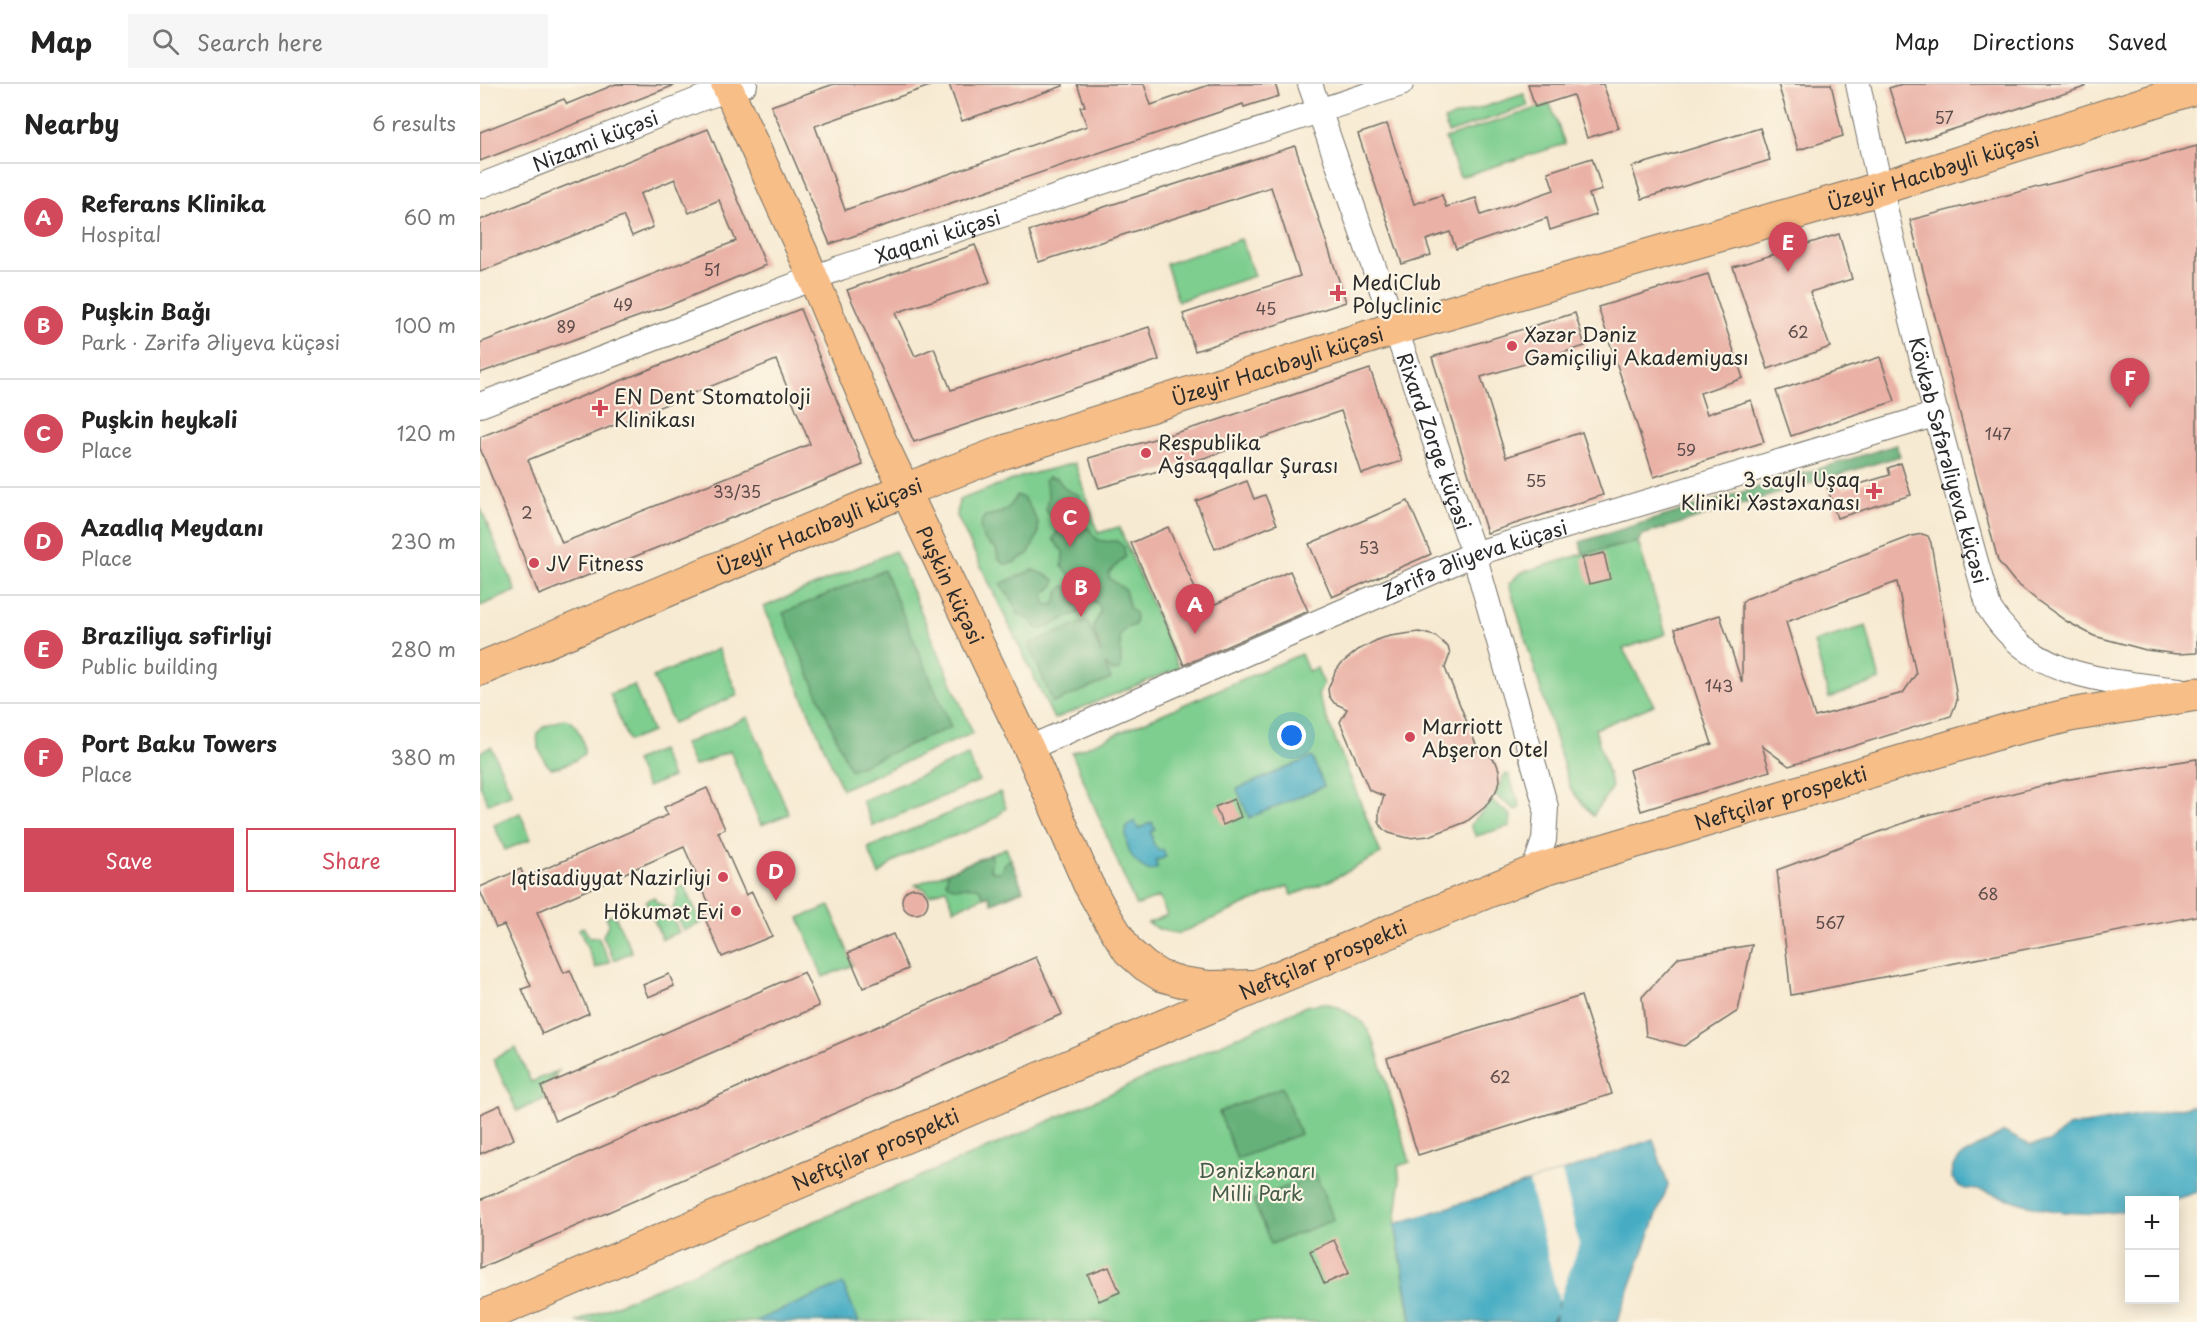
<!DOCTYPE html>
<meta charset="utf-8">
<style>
:root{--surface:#fff;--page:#f6f6f6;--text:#222;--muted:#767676;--line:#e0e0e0;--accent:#d1495b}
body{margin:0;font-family:"Playpen Sans",sans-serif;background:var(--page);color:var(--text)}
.controls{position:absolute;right:18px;bottom:18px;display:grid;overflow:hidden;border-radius:0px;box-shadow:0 3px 15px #0003}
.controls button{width:54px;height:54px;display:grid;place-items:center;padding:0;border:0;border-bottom:2px solid var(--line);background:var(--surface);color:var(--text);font:30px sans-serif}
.you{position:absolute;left:812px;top:652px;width:21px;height:21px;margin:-15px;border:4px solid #fff;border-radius:50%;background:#1a73e8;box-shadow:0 0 0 9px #1a73e833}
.badge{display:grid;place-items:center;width:39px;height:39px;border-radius:50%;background:var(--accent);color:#fff;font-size:20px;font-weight:700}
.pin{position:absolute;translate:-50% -50px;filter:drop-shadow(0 2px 3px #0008)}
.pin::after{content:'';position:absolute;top:32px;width:21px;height:18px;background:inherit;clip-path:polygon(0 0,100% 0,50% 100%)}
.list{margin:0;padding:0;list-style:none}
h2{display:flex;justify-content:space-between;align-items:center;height:78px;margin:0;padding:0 24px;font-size:26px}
h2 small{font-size:20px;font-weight:400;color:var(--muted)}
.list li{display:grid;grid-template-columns:39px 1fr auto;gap:18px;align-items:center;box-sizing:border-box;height:108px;padding:0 24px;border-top:2px solid var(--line)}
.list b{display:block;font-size:22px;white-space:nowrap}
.list p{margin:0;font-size:20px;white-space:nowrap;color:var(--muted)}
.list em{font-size:20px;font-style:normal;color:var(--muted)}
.actions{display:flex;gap:12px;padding:18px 24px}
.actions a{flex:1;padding:14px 0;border:2px solid var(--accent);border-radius:0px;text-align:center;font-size:21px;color:var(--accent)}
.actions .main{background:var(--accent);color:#fff}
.icon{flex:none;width:33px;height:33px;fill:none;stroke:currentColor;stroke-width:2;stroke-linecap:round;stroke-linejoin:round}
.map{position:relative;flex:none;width:1717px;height:1238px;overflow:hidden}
header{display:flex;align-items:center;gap:36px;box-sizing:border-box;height:84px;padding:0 30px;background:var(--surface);border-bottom:2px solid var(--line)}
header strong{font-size:28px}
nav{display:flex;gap:33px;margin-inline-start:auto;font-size:21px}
.search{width:420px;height:54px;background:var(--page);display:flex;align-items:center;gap:15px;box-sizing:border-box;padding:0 21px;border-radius:0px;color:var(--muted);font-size:22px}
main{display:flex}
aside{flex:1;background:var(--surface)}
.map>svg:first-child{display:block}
.green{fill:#7ece8f;stroke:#547c5d;stroke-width:1.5}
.forest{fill:#66b17a;stroke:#486e52;stroke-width:1.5}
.water{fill:#44acc3;stroke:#386c77;stroke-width:1.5}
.pier{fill:#f7ead2}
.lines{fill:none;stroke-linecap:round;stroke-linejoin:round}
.ferry{stroke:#345860;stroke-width:1.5;stroke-dasharray:8 6;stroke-linecap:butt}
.building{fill:#eab1a6;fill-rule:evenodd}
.minor-casing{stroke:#726e65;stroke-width:26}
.major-casing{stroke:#726e65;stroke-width:32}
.highway-casing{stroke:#726e65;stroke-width:35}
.minor{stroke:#fff;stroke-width:24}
.major{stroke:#f7be87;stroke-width:30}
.highway{stroke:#f7be87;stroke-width:33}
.poi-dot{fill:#d1495b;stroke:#fcf5e5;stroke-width:2}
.labels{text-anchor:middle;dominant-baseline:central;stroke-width:4.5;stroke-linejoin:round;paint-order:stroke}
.number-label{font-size:16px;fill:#5b4c4a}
.street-label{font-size:20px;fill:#2b2b2b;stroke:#fcf5e5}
.poi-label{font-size:20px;fill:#2b2b2b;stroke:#fcf5e5;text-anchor:start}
.park-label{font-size:20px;fill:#445c49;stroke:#fcf5e5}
</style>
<header>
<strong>Map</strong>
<div class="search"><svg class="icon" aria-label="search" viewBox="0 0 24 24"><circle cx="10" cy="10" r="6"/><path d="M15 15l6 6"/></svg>Search here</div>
<nav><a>Map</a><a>Directions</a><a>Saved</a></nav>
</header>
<main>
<aside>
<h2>Nearby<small>6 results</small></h2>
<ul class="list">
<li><span class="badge">A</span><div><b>Referans Klinika</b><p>Hospital</p></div><em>60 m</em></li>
<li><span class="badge">B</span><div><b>Puşkin Bağı</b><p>Park · Zərifə Əliyeva küçəsi</p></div><em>100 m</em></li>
<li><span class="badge">C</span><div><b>Puşkin heykəli</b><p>Place</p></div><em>120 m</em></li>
<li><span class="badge">D</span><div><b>Azadlıq Meydanı</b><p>Place</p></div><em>230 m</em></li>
<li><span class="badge">E</span><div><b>Braziliya səfirliyi</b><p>Public building</p></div><em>280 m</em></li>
<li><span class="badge">F</span><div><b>Port Baku Towers</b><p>Place</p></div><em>380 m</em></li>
</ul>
<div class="actions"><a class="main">Save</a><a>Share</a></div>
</aside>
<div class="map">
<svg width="1717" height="1238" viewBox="0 0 1717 1238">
<rect width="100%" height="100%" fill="#fcf5e5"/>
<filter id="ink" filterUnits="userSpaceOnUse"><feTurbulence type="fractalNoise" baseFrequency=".0167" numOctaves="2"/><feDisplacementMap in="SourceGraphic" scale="12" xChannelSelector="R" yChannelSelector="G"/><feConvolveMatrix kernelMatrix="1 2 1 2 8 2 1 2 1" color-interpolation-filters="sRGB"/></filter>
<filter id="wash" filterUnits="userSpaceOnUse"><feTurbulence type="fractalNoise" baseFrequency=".008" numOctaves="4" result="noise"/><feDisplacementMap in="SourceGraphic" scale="24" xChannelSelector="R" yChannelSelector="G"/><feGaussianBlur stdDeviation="1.35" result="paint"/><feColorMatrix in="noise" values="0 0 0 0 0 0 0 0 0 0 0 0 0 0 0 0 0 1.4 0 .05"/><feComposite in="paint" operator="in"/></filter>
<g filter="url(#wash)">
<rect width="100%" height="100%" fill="#f7ead2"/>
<g class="green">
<path d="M1044 10 1048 22 968 49 964 36Z"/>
<path d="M1070 20 1085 60 980 93 965 54Z"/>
<path d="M761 155 774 192 698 217 686 180Z"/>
<path d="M595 379 618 449 639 443 699 584 574 635 477 432 479 416 543 392Z"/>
<path d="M0 423 36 507 0 522Z"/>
<path d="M1158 458 1186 550 1143 565 1174 621 1115 645 1132 703 1113 732 1091 706 1029 500 1040 489 1103 470Z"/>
<path d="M415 467 493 649 362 705 284 523Z"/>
<path d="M1386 542 1400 596 1349 614 1334 558Z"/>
<path d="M238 565 258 611 193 639 173 593Z"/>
<path d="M821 570 828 587 837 584 843 600 838 612 901 770 847 798 812 811 808 802 700 849C687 849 679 846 668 839L687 831 679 813 656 822 592 669Z"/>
<path d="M154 601 172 648 148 657 130 610Z"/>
<path d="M268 633 309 730 281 741 250 667 214 682 204 660Z"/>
<path d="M84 635C97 636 105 659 104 670 96 677 82 683 71 684 65 679 63 674 60 667 51 642 65 643 84 635Z"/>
<path d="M11 663 32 710 8 720 0 701V668Z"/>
<path d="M180 666 192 693 167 703 155 677Z"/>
<path d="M488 671 499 697 393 742 382 717Z"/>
<path d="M1025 690 1029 691 1040 723 1036 726 1015 711Z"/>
<path d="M520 708 526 724C522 728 517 733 512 736 478 756 426 760 399 791L388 764Z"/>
<path d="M1012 717 1031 731 1030 742 996 752 990 741Z"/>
<path d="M40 729 51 755 25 766 14 741Z"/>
<path d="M526 764 543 806 512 819 509 811 474 825 466 805 449 811 445 805 435 801Z"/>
<path d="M204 801 221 839 203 847 193 823 198 810 196 804Z"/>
<path d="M174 813 176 818 188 824 199 848 182 855 166 817Z"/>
<path d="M350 822 373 881 343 893 319 834Z"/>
<path d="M134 830 152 868 134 876 123 852 129 839 126 833Z"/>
<path d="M103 843 110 854 118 853 130 878 116 884 99 845Z"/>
<path d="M843 919 857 922 884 939 894 958 930 1078 918 1082 920 1099 915 1140 931 1238H96L529 1055 826 922Z"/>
<path d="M36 964 51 998 78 987 69 999 67 1014 37 1027 13 975Z"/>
</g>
<g class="forest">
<path d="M1416 361 1420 372 1162 451 1158 458 1103 470 1100 458Z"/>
<path d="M568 393 577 394 585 405 599 411 606 434 603 440 606 444 610 445C615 459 624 458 637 457L644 463 645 473 629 489V494L645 506 650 525 654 528 656 532 655 541 646 544 640 551 641 582 639 586 632 587 625 580 631 595 573 619 549 560 607 537 621 569 613 542 620 530V523L614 517 601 518 594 504 592 493 582 482 583 468 573 455 578 447 574 434 570 432 566 426 569 413 565 396Z"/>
<path d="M537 411 545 415 558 438V450L549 469 533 479 524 480 518 474 516 464C503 458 495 444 505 432 523 430 528 427 537 411Z"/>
<path d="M404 486 471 643 370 686 303 529Z"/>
<path d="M552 486 564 490 575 496 574 501 564 510 565 521 575 520 579 507 585 502 588 504 600 528 562 545 557 544 551 536 537 529 532 516 520 500Z"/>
<path d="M511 770 512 775 510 784 513 788H520L525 779 531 775 543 806 512 819 509 811 504 813 499 804C488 799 476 809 466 798L468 788Z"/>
<path d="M802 1003 820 1050 757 1075 739 1028Z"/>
<path d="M836 1091 854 1136 791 1160 773 1116Z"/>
</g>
<g class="water">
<path d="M832 673 844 702 769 734 757 705Z"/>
<path d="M655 737 658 745 672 738 675 746 671 748 673 759 679 767 683 765 686 773 675 777 678 784 670 787C651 779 643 761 647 741Z"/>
<path d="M1717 1021V1108L1693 1116H1650L1649 1126C1618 1132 1579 1130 1548 1121 1533 1117 1519 1111 1504 1107 1489 1103 1483 1110 1472 1094L1473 1082 1482 1072 1524 1048 1550 1061 1570 1058 1588 1043Z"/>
<path d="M1173 1055 1188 1101 1137 1238H932L915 1140 1082 1088Z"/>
<path d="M363 1200 379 1238H276L275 1237Z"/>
</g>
<path class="pier" d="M1082 1088 1099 1161 1079 1217 1049 1098Z"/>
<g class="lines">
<g class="ferry">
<path d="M1072 1238 1079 1217"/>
<path d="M1074 1238 1075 1232"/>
<path d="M1075 1238 1077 1223"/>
</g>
</g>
<g id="blocks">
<g class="building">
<path d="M136 0 195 1 0 77V48L84 15 87 20Z"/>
<path d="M354 0H450V2L335 42 365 126 607 42 600 23 605 22 597 0H664L671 21 732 0H795L799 12 764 23 763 20 350 160 291 22Z"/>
<path d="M469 0H583V2L482 37Z"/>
<path d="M1048 0H1123L1139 44 1107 54 1093 11 1055 23Z"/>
<path d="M1298 0H1351L1363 52 1318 66Z"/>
<path d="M1422 0H1605V3L1427 60 1409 4Z"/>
<path d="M907 40 934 120 962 111 966 123 996 114 1001 131 1074 106 1068 88 1112 74 1122 106 1109 110 1116 131 1070 146 1067 134 976 165 970 148 946 156 951 171 922 180 878 50Z"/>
<path d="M1280 44 1290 76 1162 115 1152 83Z"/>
<path d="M228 45 286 181 188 222 0 289V259L256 157 239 116 209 129 195 95 160 110 173 143 152 152 143 132 0 188V136Z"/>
<path d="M815 62 866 218 715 267 703 230 820 192 791 103 559 178 549 147Z"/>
<path d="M1717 62V569L1697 570 1666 566 1614 552 1586 537 1558 517 1534 497 1518 477 1430 136Z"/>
<path d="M1359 150 1372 195 1330 208 1350 263 1288 285 1253 183Z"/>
<path d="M495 161 510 198 415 229 435 272 454 264 471 306 669 243 679 276 434 358 367 206Z"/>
<path d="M1228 190 1263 294 1220 309 1227 330 1271 316 1284 358 1174 393 1118 223Z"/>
<path d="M320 225 383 381 59 511 0 364V353ZM296 276 330 360 82 459 48 376Z"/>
<path d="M1095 229 1105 262 1001 293 1026 373 1102 348 1123 411 1007 449 952 273Z"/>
<path d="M1400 273 1415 317 1311 352 1296 307Z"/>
<path d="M890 285 922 377 882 390 861 327 727 373 619 404 609 374 729 339Z"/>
<path d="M1421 379 1431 411 1357 434 1347 402 1361 398 1363 405 1410 391 1408 384Z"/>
<path d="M767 397 774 415 785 411 797 440 735 465 716 417Z"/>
<path d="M928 417 951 470 852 513 829 460Z"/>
<path d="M688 443 724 525 810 487 828 527 704 581 651 459Z"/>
<path d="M1442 450 1448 452 1451 459 1476 608 1477 617 1471 632 1309 682 1282 662 1290 687 1161 727 1149 686 1232 660 1195 545 1240 531 1262 599V519L1266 515 1432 452ZM1417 498 1436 590 1423 609 1335 633 1306 538Z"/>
<path d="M1124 469 1130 495 1109 500 1102 474Z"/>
<path d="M939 548 955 552 968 563 970 570 965 584 999 668 1010 672 1016 678 1019 686 1020 697 1016 707 1005 723 986 738 949 752 928 754 909 749 903 745 899 738V727L904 712 889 706 860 638 867 625 854 619 849 612 848 605 855 588 861 580 878 566 899 555 910 552Z"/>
<path d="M1717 675V832L1311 911 1297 786 1440 733 1584 696Z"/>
<path d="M227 704 245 745 238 748 266 811 272 808 292 852 242 873 223 830 232 826 204 763 57 828 84 889 90 886 109 929 62 950 42 905 51 902 24 841 16 844 0 807V803L41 785 44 794 188 731 184 723Z"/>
<path d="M754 715 761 733 743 741 735 723Z"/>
<circle cx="435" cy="817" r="13"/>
<path d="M413 850 428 885 383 904 368 869Z"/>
<path d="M1272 861 1258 927 1204 962 1166 952 1162 913 1199 873Z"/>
<path d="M556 873 582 930 0 1184V1116Z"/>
<path d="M324 888 339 922 75 1037 61 1003Z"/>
<path d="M189 890 194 902 168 913 163 901Z"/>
<path d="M1101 912 1132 1010 938 1071 907 974Z"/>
<path d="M20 1021 34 1055 0 1070V1030Z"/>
<path d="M854 1156 869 1189 844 1200 830 1167Z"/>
<path d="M629 1183 640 1208 619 1217 608 1191Z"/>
</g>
</g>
</g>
<g filter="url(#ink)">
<use href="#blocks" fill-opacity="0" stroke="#726e65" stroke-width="1.5"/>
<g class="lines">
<defs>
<g id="minor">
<path id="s1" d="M830 0 994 470 1066 723 1064 756 1053 789"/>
<path id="s2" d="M1378 0C1414 176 1460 351 1509 524 1553 595 1624 596 1699 606"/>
<path id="s3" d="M0 102 220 15 265 0"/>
<path id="s4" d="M0 321 360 184 921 0"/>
<path id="s5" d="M549 664 994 470 1457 330"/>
</g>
<g id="major">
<path id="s6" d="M246 0 322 167 403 360 551 669 608 800 623 827 648 867 665 882 681 892 702 898 730 902 774 901"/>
</g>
<g id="highway">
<path id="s7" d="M0 585 425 406 524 368 917 244 1385 109 1717 3"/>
<path id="s8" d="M0 1234 780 901 1062 785 1528 646 1590 631 1717 610"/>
</g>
</defs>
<use href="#minor" class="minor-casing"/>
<use href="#major" class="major-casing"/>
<use href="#highway" class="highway-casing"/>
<use href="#minor" class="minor"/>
<use href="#major" class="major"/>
<use href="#highway" class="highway"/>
</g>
</g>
<g class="poi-dot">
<path d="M855 200h6v6h6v6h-6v6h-6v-6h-6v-6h6z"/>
<circle cx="1032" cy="262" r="6"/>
<path d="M117 315h6v6h6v6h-6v6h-6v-6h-6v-6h6z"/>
<circle cx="666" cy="369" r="6"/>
<path d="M1391 398h6v6h6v6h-6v6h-6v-6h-6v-6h6z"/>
<circle cx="54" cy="479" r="6"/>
<circle cx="930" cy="653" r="6"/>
<circle cx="243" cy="793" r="6"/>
<circle cx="256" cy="827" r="6"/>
</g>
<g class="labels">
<g class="number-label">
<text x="1464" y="33">57</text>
<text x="232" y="185">51</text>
<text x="143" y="220">49</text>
<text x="786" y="224">45</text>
<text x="86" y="242">89</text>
<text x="1318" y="247">62</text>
<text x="1518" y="349">147</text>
<text x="1206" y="365">59</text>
<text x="1056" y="396">55</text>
<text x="257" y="407">33/35</text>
<text x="47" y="428">2</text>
<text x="889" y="463">53</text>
<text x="1239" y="601">143</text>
<text x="1508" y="809">68</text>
<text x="1350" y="838">567</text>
<text x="1020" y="992">62</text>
</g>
<g class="street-label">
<text stroke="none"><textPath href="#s3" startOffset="124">Nizami küçəsi</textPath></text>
<text stroke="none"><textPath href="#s7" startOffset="1538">Üzeyir Hacıbəyli küçəsi</textPath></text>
<text stroke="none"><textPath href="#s4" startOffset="488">Xaqani küçəsi</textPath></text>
<text stroke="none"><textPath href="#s7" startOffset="854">Üzeyir Hacıbəyli küçəsi</textPath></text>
<text stroke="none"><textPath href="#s1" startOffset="378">Rixard Zorge küçəsi</textPath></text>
<text stroke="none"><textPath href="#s2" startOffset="387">Kövkəb Səfərəliyeva küçəsi</textPath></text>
<text stroke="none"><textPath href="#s7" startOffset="368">Üzeyir Hacıbəyli küçəsi</textPath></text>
<text stroke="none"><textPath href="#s5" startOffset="484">Zərifə Əliyeva küçəsi</textPath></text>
<text stroke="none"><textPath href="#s6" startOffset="549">Puşkin küçəsi</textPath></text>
<text stroke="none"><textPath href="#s8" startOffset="1402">Neftçilər prospekti</textPath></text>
<text stroke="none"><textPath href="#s8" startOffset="916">Neftçilər prospekti</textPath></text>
<text stroke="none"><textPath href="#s8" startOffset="430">Neftçilər prospekti</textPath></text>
</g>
<g class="poi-label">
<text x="872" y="198">MediClub<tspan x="872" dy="23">Polyclinic</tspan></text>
<text x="1044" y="250">Xəzər Dəniz<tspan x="1044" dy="23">Gəmiçiliyi Akademiyası</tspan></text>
<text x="134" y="312">EN Dent Stomatoloji<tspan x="134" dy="23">Klinikası</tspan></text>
<text x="678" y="358">Respublika<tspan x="678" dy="23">Ağsaqqallar Şurası</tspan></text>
<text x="1380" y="395" text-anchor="end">3 saylı Uşaq<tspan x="1380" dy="23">Kliniki Xəstəxanası</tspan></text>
<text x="66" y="479">JV Fitness</text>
<text x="942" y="642">Marriott<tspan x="942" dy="23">Abşeron Otel</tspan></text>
<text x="231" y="793" text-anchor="end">Iqtisadiyyat Nazirliyi</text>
<text x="244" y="827" text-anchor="end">Hökumət Evi</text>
</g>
<g class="park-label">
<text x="777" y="1086">Dənizkənarı<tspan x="777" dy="23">Milli Park</tspan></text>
</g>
</g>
</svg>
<div class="controls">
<button>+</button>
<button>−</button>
</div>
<div class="you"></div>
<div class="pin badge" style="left:715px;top:550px">A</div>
<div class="pin badge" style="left:601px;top:533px">B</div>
<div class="pin badge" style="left:590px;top:463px">C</div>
<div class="pin badge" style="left:296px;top:817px">D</div>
<div class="pin badge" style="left:1308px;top:188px">E</div>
<div class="pin badge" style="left:1650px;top:324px">F</div>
</div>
</main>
